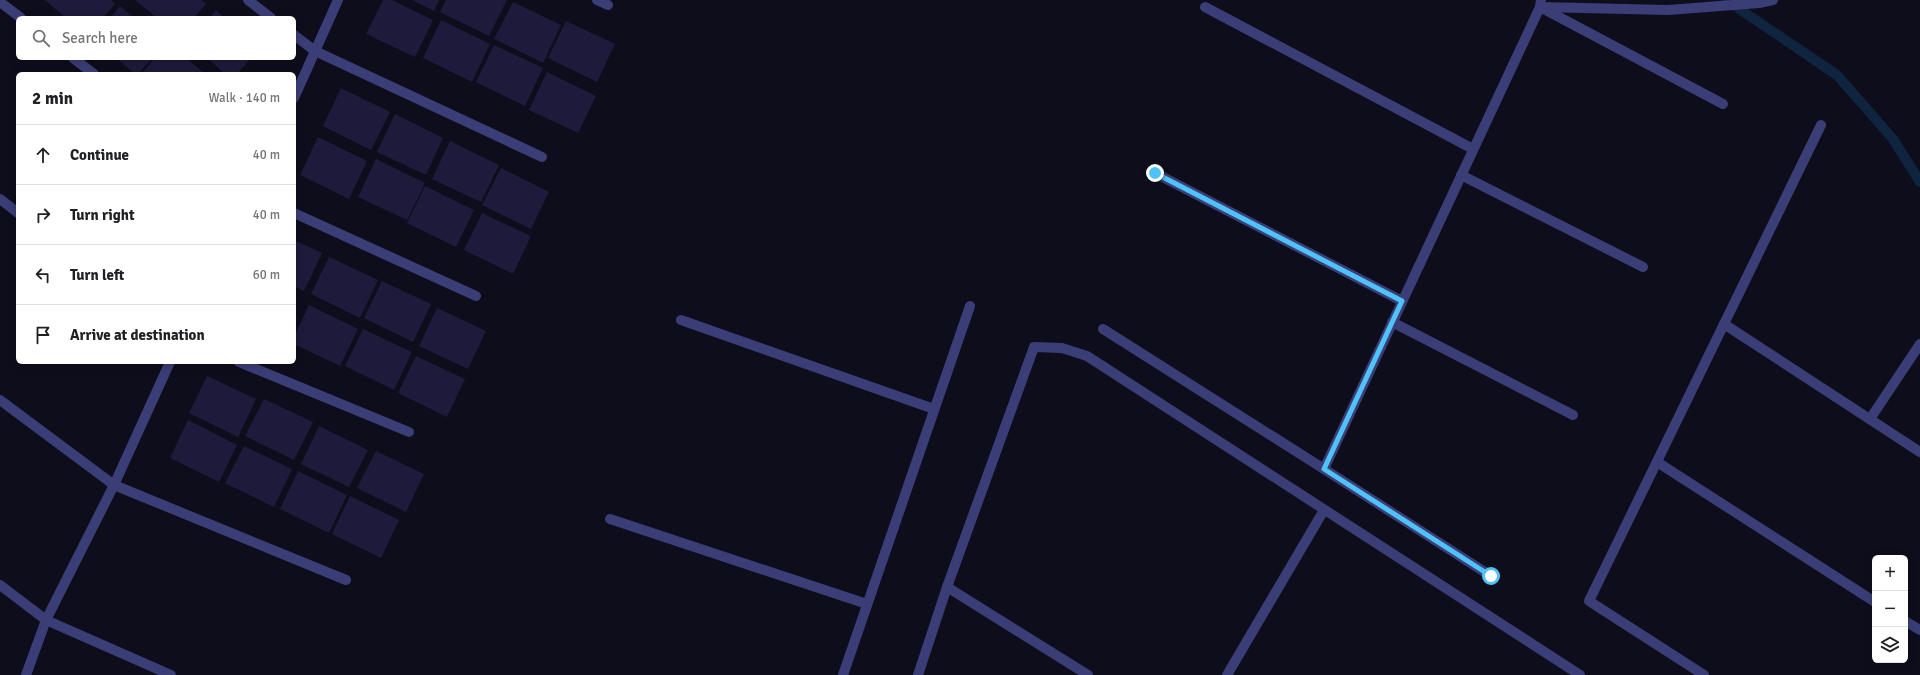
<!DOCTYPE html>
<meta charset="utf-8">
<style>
:root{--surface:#fff;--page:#f2f2f2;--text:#202124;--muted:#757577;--line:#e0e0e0}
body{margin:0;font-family:Signika,sans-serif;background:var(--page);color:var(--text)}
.controls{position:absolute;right:12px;bottom:12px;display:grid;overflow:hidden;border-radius:6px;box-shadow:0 2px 10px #0003}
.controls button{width:36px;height:36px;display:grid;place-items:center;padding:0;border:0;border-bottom:1px solid var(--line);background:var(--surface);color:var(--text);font:20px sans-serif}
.stop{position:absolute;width:12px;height:12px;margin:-9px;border:3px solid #4fc3f7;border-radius:50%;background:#fff}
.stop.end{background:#4fc3f7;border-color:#fff;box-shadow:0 1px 4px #0008}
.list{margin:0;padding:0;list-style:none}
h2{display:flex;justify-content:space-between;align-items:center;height:52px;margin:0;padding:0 16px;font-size:17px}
h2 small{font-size:13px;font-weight:400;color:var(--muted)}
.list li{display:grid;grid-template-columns:26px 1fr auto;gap:12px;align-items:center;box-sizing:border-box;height:60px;padding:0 16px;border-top:1px solid var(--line)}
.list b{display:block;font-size:15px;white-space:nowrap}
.list em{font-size:13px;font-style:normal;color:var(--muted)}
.icon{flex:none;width:22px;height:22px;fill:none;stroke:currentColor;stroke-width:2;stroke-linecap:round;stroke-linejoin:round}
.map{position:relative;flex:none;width:1920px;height:675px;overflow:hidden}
.search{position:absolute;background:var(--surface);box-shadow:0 2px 10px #0003;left:16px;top:16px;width:280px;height:44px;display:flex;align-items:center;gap:10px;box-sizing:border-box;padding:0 14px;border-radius:6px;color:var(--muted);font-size:15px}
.panel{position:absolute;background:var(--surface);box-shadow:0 2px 10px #0003;left:16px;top:72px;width:280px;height:292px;border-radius:6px}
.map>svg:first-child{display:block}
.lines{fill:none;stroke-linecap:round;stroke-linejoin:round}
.stream{stroke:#0f243e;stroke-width:10}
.building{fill:#1e1a3b}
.minor{stroke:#3b3d77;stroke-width:10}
.route{stroke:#4fc3f7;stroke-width:5}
</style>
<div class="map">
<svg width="1920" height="675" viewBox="0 0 1920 675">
<rect width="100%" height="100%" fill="#0e0d1c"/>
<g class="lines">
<path class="stream" d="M1726 0 1837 75 1893 139 1920 182"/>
</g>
<g class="building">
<path d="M45 0H111L115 4 103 18H66Z"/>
<path d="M135 0H201L206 4 194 18H157Z"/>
<path d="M383 0H392L433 20 415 57 366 34Z"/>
<path d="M412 0H439L434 11Z"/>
<path d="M446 0H507L489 36 440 12Z"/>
<path d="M513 2 561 25 543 63 494 39Z"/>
<path d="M120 6 134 18H110Z"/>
<path d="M216 10 224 18H209Z"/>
<path d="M441 20 490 44 472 82 423 58Z"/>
<path d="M566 21 615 44 597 82 548 58Z"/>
<path d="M494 45 543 68 525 106 476 82Z"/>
<path d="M116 58H152L138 74H135Z"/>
<path d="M155 58H186L205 74H141Z"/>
<path d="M207 58H251L237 74H225Z"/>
<path d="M547 72 596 96 578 133 529 110Z"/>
<path d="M341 88 390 112 371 150 323 126Z"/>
<path d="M395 114 443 138 426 175 377 152Z"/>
<path d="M318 137 367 161 349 199 300 175Z"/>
<path d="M450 141 499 165 481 202 432 179Z"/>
<path d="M376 159 425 183 407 220 358 197Z"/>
<path d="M501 168 549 192 531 229 482 205Z"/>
<path d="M425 186 474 210 456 247 407 223Z"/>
<path d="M482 213 531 236 513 274 464 250Z"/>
<path d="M294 240 322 253 304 291 294 286Z"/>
<path d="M329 257 378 280 360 318 311 294Z"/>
<path d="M382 281 431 304 413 342 364 318Z"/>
<path d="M309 305 358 329 340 366 294 344V337Z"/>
<path d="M437 308 486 331 468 369 419 346Z"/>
<path d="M363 329 412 352 394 390 345 366Z"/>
<path d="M416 356 465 379 447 417 398 393Z"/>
<path d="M207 376 256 399 238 437 189 413Z"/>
<path d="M264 399 313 422 294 460 245 436Z"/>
<path d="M188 420 237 445 219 482 170 458Z"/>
<path d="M319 426 368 450 349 487 301 464Z"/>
<path d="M244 446 292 469 274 507 225 483Z"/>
<path d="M376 451 424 474 406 512 357 488Z"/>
<path d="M298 471 347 495 329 533 280 509Z"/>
<path d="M350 496 399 520 381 558 332 534Z"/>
</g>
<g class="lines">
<g class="minor">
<path d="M248 0 271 18"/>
<path d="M597 0 608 5"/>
<path d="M0 2 21 18"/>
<path d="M1205 7 1473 149"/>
<path d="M1540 7 1668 10 1759 3 1773 0"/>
<path d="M1542 8 1723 104"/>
<path d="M294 35 315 51 542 157"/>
<path d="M73 58 94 74"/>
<path d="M294 98 338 0"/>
<path d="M1155 173 1402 301"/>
<path d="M1461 175 1643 267"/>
<path d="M0 199 18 213"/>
<path d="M294 213 476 296"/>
<path d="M681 320 934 409"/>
<path d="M1392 322 1573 415"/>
<path d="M1724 324 1920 452"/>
<path d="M1103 329 1324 469 1540 7 1541 0"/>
<path d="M239 362 409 432"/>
<path d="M0 400 114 485 346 580"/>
<path d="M1870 419 1920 344"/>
<path d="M1657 462 1875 602"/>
<path d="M1324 469 1491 576"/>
<path d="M610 519 867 604"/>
<path d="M0 585 46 620 171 675"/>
<path d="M1905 621 1920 630"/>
<path d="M26 675 46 620 114 485 170 362"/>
<path d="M843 675 970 306"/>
<path d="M918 675 947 587"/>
<path d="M1088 675 947 587 1034 347 1062 348 1087 356 1580 675"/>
<path d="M1227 675 1324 510"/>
<path d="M1704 675 1589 601 1821 125"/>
</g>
</g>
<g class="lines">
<path class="route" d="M1155 173 1402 301 1324 469 1491 576"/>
</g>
</svg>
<div class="controls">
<button>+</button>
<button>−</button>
<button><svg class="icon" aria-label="layers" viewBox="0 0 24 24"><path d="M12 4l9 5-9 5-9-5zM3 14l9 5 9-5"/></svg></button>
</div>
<div class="stop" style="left:1491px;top:576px"></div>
<div class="stop end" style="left:1155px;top:173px"></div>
<div class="search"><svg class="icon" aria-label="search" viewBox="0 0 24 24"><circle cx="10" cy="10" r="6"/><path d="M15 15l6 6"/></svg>Search here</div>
<section class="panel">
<h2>2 min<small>Walk · 140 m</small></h2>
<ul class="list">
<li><svg class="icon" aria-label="ahead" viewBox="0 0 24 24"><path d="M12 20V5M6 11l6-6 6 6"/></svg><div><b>Continue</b></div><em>40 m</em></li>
<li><svg class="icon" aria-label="right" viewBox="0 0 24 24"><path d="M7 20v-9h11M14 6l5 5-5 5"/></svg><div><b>Turn right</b></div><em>40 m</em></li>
<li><svg class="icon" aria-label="left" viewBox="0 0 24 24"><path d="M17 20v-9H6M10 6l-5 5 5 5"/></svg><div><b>Turn left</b></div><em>60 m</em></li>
<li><svg class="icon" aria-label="arrive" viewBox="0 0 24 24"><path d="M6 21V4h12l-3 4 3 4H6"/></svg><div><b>Arrive at destination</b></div></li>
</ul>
</section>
</div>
